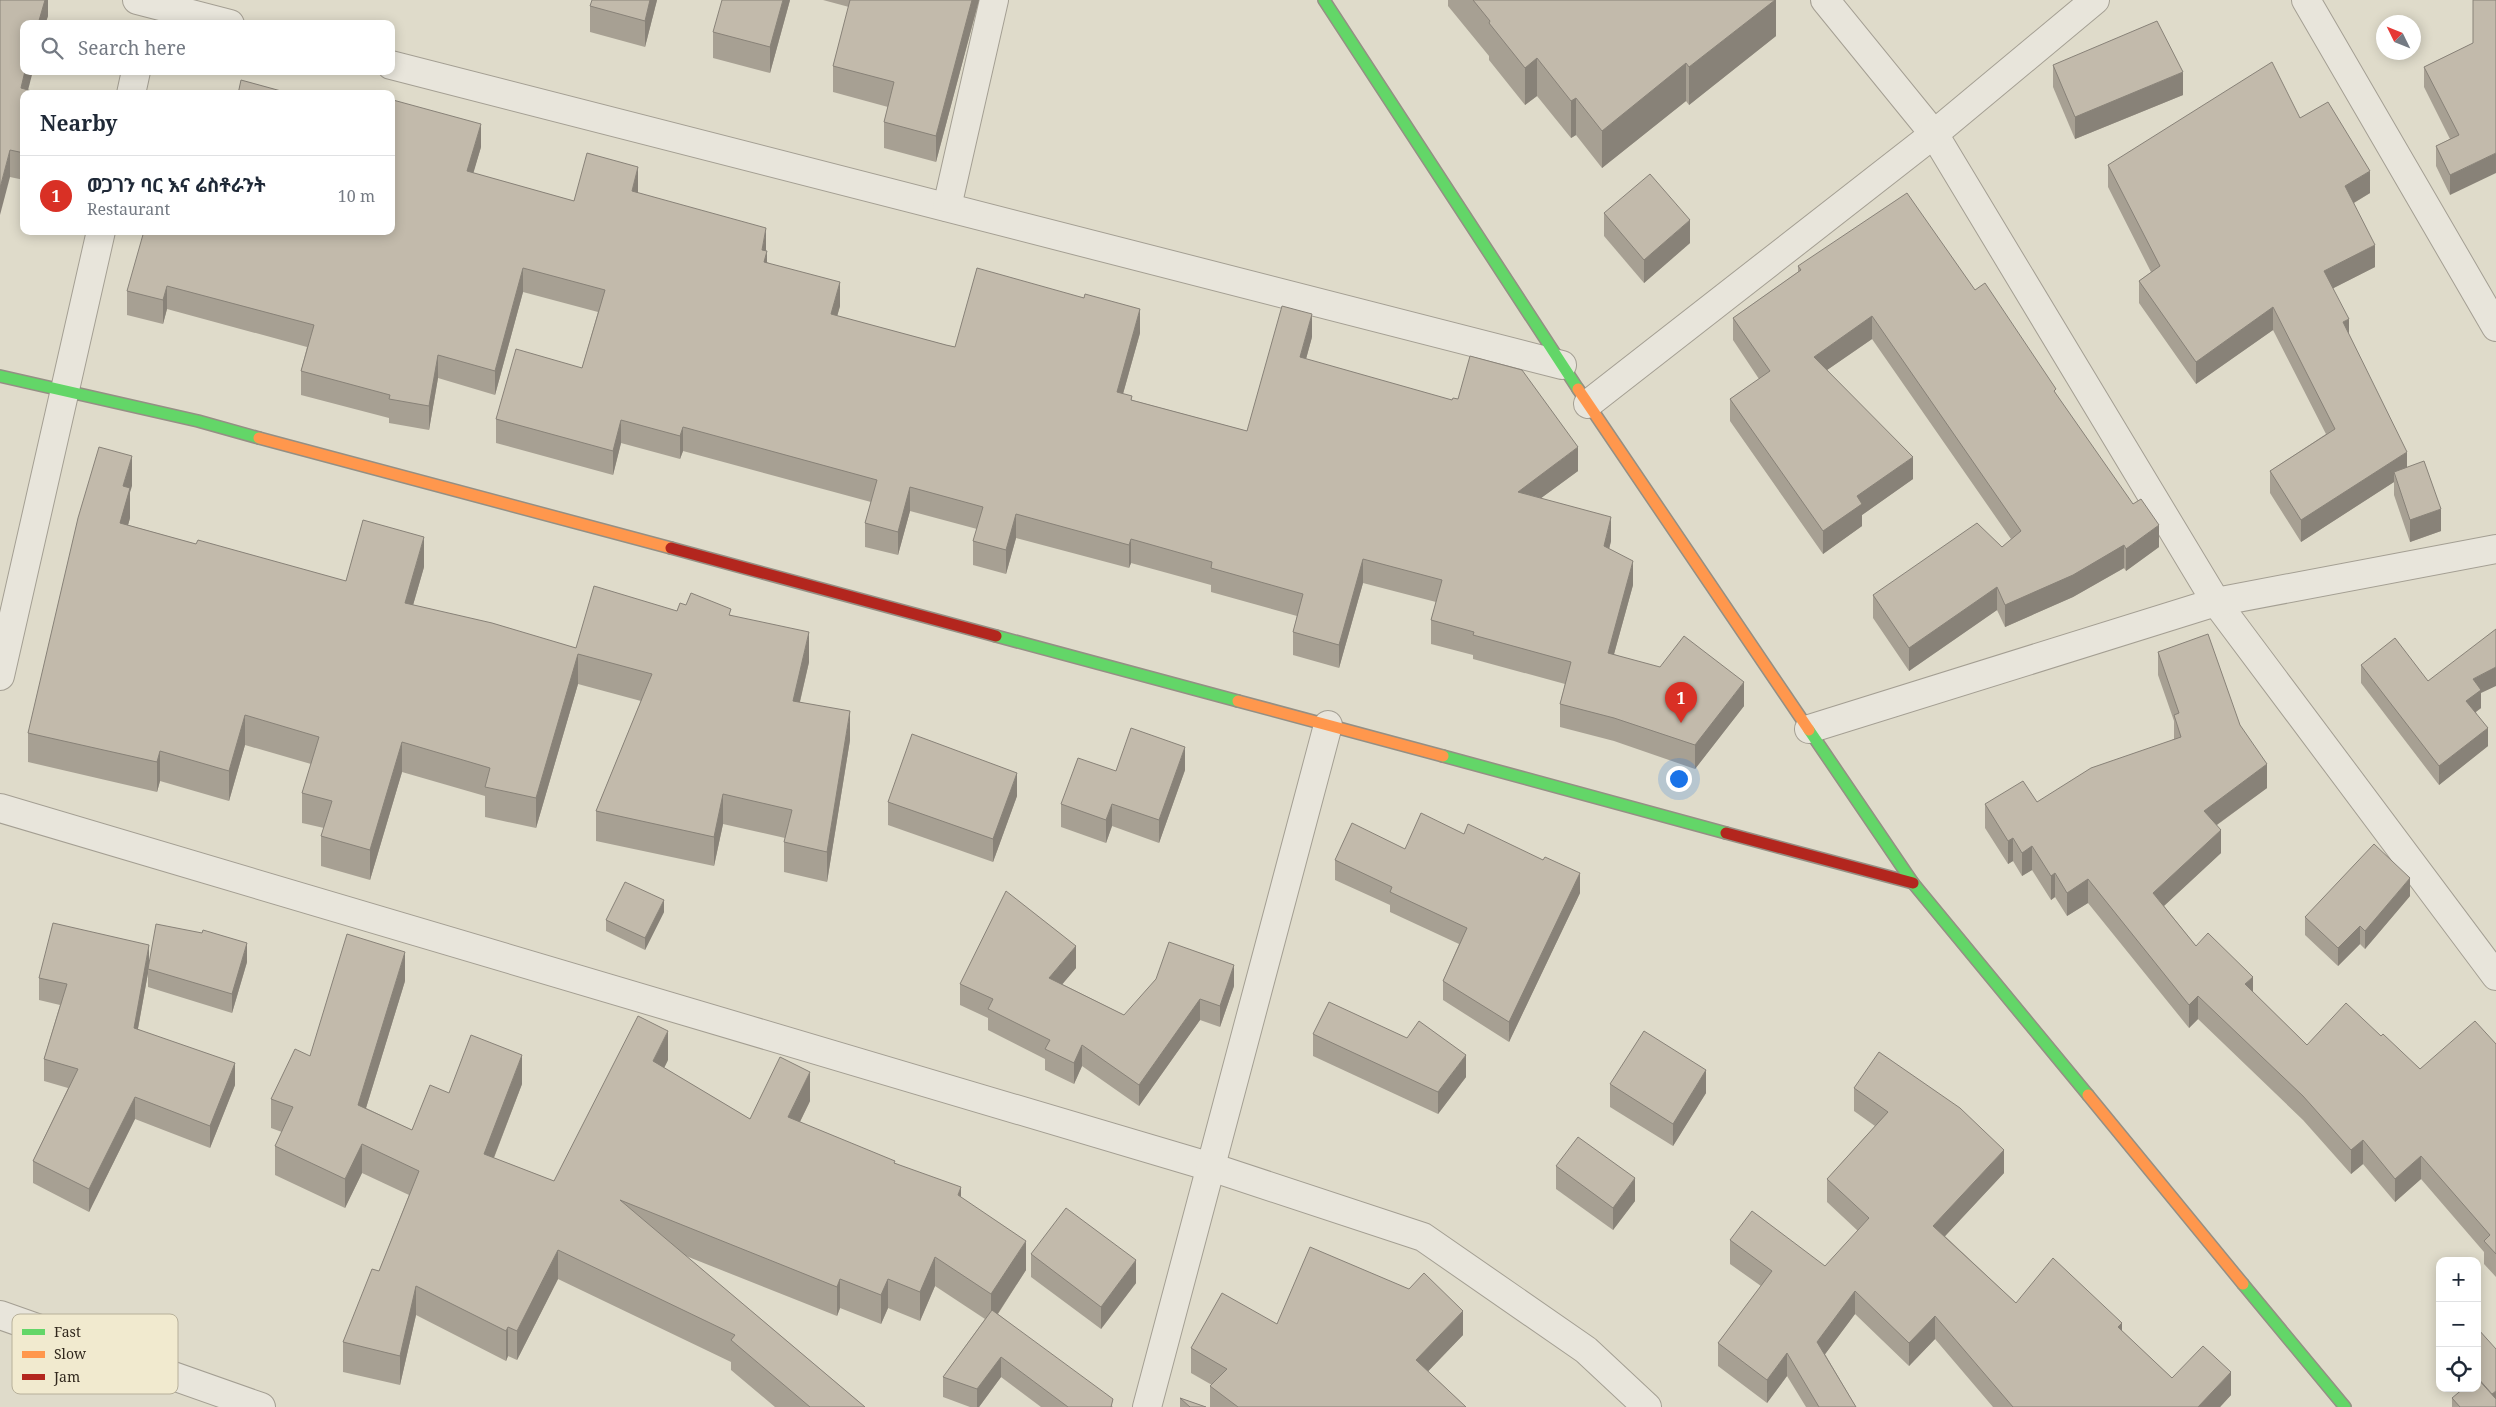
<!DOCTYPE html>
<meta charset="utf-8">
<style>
:root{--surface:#fff;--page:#f6f6f7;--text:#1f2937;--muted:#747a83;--line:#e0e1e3;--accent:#d93025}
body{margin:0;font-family:"Noto Serif","Noto Sans Ethiopic",serif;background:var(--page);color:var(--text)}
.controls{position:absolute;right:15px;bottom:15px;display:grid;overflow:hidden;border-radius:10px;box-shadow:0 2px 12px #0003}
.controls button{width:45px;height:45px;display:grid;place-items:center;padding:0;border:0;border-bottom:1px solid var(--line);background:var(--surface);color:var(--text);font:25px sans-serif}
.compass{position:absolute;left:2376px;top:15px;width:45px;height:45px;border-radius:50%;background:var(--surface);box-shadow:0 2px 12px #0003;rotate:313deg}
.you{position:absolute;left:1678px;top:778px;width:18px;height:18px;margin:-12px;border:4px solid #fff;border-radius:50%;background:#1a73e8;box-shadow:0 0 0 8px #1a73e833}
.badge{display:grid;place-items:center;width:32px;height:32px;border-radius:50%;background:var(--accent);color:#fff;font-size:16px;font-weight:700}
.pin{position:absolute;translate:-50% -41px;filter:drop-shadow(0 1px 2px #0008)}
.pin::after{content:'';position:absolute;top:26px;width:18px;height:15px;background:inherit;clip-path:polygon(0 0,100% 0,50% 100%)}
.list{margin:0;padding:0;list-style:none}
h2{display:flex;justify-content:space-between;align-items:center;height:65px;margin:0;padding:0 20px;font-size:21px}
h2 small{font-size:16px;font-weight:400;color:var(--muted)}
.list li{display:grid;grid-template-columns:32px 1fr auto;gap:15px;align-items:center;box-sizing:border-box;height:80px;padding:0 20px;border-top:1px solid var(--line)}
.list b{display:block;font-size:19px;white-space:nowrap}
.list p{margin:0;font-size:16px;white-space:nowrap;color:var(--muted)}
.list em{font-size:16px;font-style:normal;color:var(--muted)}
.icon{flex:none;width:28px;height:28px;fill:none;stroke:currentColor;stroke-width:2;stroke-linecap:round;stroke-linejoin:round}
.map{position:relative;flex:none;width:2496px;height:1407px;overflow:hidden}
.search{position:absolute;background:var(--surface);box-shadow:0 2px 12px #0003;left:20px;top:20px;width:375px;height:55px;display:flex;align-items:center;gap:12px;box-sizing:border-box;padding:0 18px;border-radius:10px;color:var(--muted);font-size:19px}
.panel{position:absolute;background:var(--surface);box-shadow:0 2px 12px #0003;left:20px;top:90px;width:375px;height:145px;border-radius:10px}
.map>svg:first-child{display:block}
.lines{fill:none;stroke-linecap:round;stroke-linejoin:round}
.street-casing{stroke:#a49f93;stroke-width:30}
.fast-casing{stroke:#948f84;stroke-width:14}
.slow-casing{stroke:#948f84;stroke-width:14}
.jam-casing{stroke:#948f84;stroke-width:14}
.street{stroke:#e8e5db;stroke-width:28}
.fast{stroke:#63d668;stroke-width:11}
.slow{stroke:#ff974d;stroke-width:11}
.jam{stroke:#b3261e;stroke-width:11}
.wall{fill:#a7a093}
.shaded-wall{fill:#888278}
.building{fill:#c2baab;stroke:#888278}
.key{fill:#f1eacf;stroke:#b7b09a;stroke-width:1}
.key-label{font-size:14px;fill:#31281d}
</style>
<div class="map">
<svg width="2496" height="1407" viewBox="0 0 2496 1407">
<rect width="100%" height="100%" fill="#dfdbca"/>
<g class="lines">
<defs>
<g id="street">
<path d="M137 0 230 24"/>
<path d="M1825 0 1934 134 2216 602 2496 976"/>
<path d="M2306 0 2496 327"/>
<path d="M391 65 1562 365"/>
<path d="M131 94 136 71"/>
<path d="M947 207 994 0"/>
<path d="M1588 404 1934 134 2095 0"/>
<path d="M0 676 101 231"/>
<path d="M1809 729 2216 602 2496 549"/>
<path d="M0 808 1211 1167 1423 1237 1586 1350 1647 1407"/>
<path d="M0 1315 261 1407"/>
<path d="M1147 1407 1328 725"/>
</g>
<g id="fast">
<path d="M1324 0 1578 389"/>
<path d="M0 376 198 421 259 438"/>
<path d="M996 636 1238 701"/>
<path d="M1809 730 1913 883 2088 1095"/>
<path d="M1443 756 1726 833"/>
<path d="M2243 1284 2345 1407"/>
</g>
<g id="slow">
<path d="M1578 389 1809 730"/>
<path d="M259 438 671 548"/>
<path d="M1238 701 1443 756"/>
<path d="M2088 1095 2243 1284"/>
</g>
<g id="jam">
<path d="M671 548 996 636"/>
<path d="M1726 833 1913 883"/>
</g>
</defs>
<use href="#street" class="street-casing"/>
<use href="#fast" class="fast-casing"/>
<use href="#slow" class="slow-casing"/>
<use href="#jam" class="jam-casing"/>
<use href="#street" class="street"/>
<use href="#fast" class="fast"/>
<use href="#slow" class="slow"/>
<use href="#jam" class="jam"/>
</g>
<g class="wall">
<path d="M0 0H48V16L24 94V180L10 177Z"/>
<path d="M657 0 645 47 590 32V6Z"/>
<path d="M790 0 770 73 713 58V32Z"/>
<path d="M823 0H979L936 162 884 148V122L888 107 833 92V66L849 7Z"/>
<path d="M1448 0H1776V36L1689 105 1686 101 1602 168 1576 135 1571 138 1537 96 1525 105 1489 60V56L1448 6Z"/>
<path d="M2496 0 2450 195 2436 166V146L2450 139 2424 87V67L2473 43Z"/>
<path d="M2053 65 2183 95 2075 139 2053 87Z"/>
<path d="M2300 118 2370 193 2354 203 2375 267 2333 288 2349 336 2407 468 2441 531 2410 542 2394 495V482L2301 542 2270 493V471L2326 434 2273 330 2196 384 2139 303V281L2151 272 2108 187V165Z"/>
<path d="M481 147 473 173 574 201 638 191V193L766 251 767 262 840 306 837 316 946 345 955 347 1140 333 1123 394 1132 400 1247 431 1312 337 1306 359 1578 471 1541 498 1611 541 1609 549 1633 585 1614 654 1744 706 1695 769 1614 741 1560 727V704L1565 684 1473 659V655L1431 644V620L1436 602 1363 583 1339 668 1293 655V632L1297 616 1211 592V585L1131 563 1129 568 1016 538 1006 574 973 565V541L977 529 910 511 898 555 865 547V523L871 502 683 451 680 459 621 443 613 475 496 443V419L582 368 598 312 523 292 495 395 438 378 429 430 389 423V418L301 395V371L307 347 167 309 163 324 127 315V291Z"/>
<path d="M1604 213 1690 243 1644 283 1604 236Z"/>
<path d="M1798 266 1975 290 2056 394 2159 547 2126 571 2124 568 2073 597 2005 627 1997 610 1909 671 1873 618V595L2002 547 2011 539 1872 339 1827 370 1913 479 1862 515V526L1823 554 1730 421V399L1759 379 1733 340V318L1798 272Z"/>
<path d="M132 486 130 492V518L128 525 196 544 346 581 424 567 413 605 576 648 677 611 686 605 731 615 809 662 800 702 850 740 827 882 784 872V842L785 838 723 824 714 866 596 841V811L641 701 578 684 536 828 485 817V796L402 772 370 880 321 866V836L324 828 302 823V793L311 764 245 745 229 801 160 781 157 792 28 762V733Z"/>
<path d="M2158 652 2240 725 2267 788 2217 825 2221 853 2164 906 2196 946 2253 992 2307 1045 2381 1036 2420 1069 2496 1044V1277L2484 1264V1252L2421 1179 2395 1202 2363 1164 2351 1174 2303 1120 2198 1019 2189 1028 2088 903 2067 916 2055 897 2051 900 2032 870 2022 876 2013 861 2008 864 1985 828V804L2037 802 2174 739V721L2158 675Z"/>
<path d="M2361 665 2428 681 2481 693V708L2476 712 2488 746 2439 785 2361 683Z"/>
<path d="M1185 770 1159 843 1112 826 1106 843 1061 827V804L1116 771Z"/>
<path d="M1017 796 993 862 888 825V802Z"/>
<path d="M1405 849 1580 893 1509 1042 1443 1000V981L1459 944 1390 912V905L1335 880V860Z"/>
<path d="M2410 896 2365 949 2360 944 2338 966 2305 935V917Z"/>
<path d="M664 912 645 950 606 931V920Z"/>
<path d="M247 962 232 1013 148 987V973L138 1029 235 1085 210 1148 135 1119 89 1212 33 1183V1161L68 1088 44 1081V1059L60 1005 39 1000V978L149 963Z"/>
<path d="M1076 968 1062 984 1124 1015 1234 986 1220 1027 1200 1020 1139 1106 1082 1066 1074 1084 1045 1070V1059L988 1030V1018L960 1005V984Z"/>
<path d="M405 981 366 1108 412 1130 449 1093 522 1084 494 1158 554 1181 668 1060 664 1068 750 1119 810 1101 800 1122 895 1163 961 1197 1026 1270 998 1314 1113 1407H1041L1001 1377 979 1407H970L943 1397V1377L985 1319 935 1286 920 1321 888 1308 881 1324 840 1308 837 1316 686 1256 865 1407H775L731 1370V1362L558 1279 517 1360 508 1356 506 1361 416 1315 400 1385 343 1372V1342L379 1271 409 1195 362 1173 345 1208 275 1175V1146L282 1132 271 1128V1099L310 1056Z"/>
<path d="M1313 1034 1407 1038 1466 1077 1438 1114 1313 1056Z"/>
<path d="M1610 1084 1706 1093 1673 1146 1610 1107Z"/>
<path d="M1854 1088 2004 1173 1945 1236 2016 1303 2122 1331 2172 1378 2231 1395 2220 1407H1993L1935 1339 1909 1366 1855 1314 1825 1354 1856 1407H1806L1787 1376 1767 1403 1718 1366V1343L1761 1286 1730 1264V1240L1825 1266 1858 1231 1827 1202V1179L1875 1126 1854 1111Z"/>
<path d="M1556 1166 1635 1201 1613 1230 1556 1189Z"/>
<path d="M1031 1254 1136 1283 1101 1329 1031 1277Z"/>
<path d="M2477 1330 2496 1407H2452V1398L2477 1388Z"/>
<path d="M1463 1335 1428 1371 1466 1407H1210V1386L1212 1385 1191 1373V1348Z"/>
<path d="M1180 1398 1206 1407H1180Z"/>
</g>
<g class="shaded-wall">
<path d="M45 0H48V16L45 24H38Z"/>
<path d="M650 0H657L645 47V21Z"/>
<path d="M783 0H790L770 73V47Z"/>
<path d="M972 0H979L936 162V136Z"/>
<path d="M1775 0H1776V36L1689 105V67Z"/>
<path d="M1537 58V96L1525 105V68Z"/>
<path d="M1686 63V101L1602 168V131Z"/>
<path d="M25 71H33L27 94 21 88Z"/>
<path d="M2183 72V95L2075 139V117Z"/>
<path d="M1576 98V135L1571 138V101Z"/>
<path d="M481 124V147L467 195V171Z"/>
<path d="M10 150V177L0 215V188Z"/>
<path d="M2496 153V173L2450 195V175Z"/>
<path d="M638 167V191L632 215V191Z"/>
<path d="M2370 171V193L2345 208V186Z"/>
<path d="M1690 220V243L1644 283V260Z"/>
<path d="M766 228V252L762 250Z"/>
<path d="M2375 245V267L2324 293V271Z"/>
<path d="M767 251V275L764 262Z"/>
<path d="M523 268V292L495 395V371Z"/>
<path d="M840 282V306L831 338V314Z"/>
<path d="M167 286V309L163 324V300Z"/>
<path d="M2273 307V330L2196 384V362Z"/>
<path d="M1140 309V333L1117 415V392Z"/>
<path d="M1312 314V337L1300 381V357Z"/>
<path d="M1872 316V339L1814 379V357Z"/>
<path d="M2349 319V341L2343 322Z"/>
<path d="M438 355V378L429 430V406Z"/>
<path d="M621 420V443L613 475V451Z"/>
<path d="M683 427V451L680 459V436Z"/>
<path d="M1578 447V471L1518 515V492Z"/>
<path d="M2407 452V474L2394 472V482L2301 542V520Z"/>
<path d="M132 456V486L130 492V518L120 553V523L123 486Z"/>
<path d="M1913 457V479L1862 515V526L1823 554V531L1857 496Z"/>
<path d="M910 487V511L898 555V532Z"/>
<path d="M2441 509V531L2410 542V520Z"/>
<path d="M1016 514V538L1006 574V550Z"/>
<path d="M1611 517V541L1604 569V546Z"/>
<path d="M2159 525V547L2126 571V549Z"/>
<path d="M424 537V567L405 633V603Z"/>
<path d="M1131 539V563L1129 568V545Z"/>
<path d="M2124 545V568L2073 597 2005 627V605Z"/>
<path d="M1363 559V583L1339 668V645Z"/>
<path d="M1633 561V585L1608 676V653Z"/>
<path d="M1997 587V610L1909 671V648Z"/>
<path d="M809 632V662L793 731V701Z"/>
<path d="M578 654V684L536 828V798Z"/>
<path d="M2496 667V686L2481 693V708L2466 719V701L2473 679Z"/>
<path d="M1744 682V706L1695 769V745Z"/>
<path d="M850 711V740L827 882V852Z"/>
<path d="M245 715V745L229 801V771Z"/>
<path d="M2488 728V746L2439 785V766Z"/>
<path d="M402 742V772L370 880V850Z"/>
<path d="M1185 747V770L1159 843V820Z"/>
<path d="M160 751V781L157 792V762Z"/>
<path d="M2267 764V788L2204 834V811Z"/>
<path d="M1017 773V796L993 862V839Z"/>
<path d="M723 794V824L714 866V837Z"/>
<path d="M1112 804V826L1106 843V820Z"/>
<path d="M2221 830V853L2153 916V893Z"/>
<path d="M2013 838V861L2008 864V841Z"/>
<path d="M2032 846V870L2022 876V853Z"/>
<path d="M1580 873V893L1509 1042V1022Z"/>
<path d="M2055 873V897L2051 900V876Z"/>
<path d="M2410 878V896L2365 949V931Z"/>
<path d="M2088 879V903L2067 916V893Z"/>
<path d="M664 900V912L645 950V938Z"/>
<path d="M2360 926V944L2338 966V948Z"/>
<path d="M247 943V962L232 1013V994Z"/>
<path d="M149 945V967L148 969V973L134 1050V1028Z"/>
<path d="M1076 946V968L1049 1000V978Z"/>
<path d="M405 952V981L358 1134V1105Z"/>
<path d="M1234 965V986L1220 1027V1006Z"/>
<path d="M2253 977V1000L2245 984Z"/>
<path d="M2198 996V1019L2189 1028V1005Z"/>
<path d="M1200 999V1020L1139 1106V1085Z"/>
<path d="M668 1031V1060L653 1090V1061Z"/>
<path d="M1082 1045V1066L1074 1084V1063Z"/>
<path d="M522 1055V1084L484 1183V1154Z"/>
<path d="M1466 1055V1077L1438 1114V1092Z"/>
<path d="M235 1063V1085L210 1148V1126Z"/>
<path d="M1706 1070V1093L1673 1146V1124Z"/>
<path d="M810 1072V1101L788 1146V1117Z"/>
<path d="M135 1097V1119L89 1212V1189Z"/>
<path d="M2363 1140V1164L2351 1174V1150Z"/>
<path d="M362 1144V1173L345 1208V1179Z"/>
<path d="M2004 1150V1173L1933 1249V1226Z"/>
<path d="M2421 1156V1179L2395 1202V1179Z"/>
<path d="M1635 1178V1201L1613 1230V1208Z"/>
<path d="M961 1187V1216L958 1195Z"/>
<path d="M1026 1241V1270L991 1324V1294Z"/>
<path d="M558 1250V1279L517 1360V1331Z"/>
<path d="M935 1257V1286L920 1321V1292Z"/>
<path d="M1136 1260V1283L1101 1329V1307Z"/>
<path d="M840 1279V1308L837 1316V1287Z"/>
<path d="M888 1279V1308L881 1324V1295Z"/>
<path d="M416 1286V1315L400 1385V1356Z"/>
<path d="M1855 1291V1314L1817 1365V1342Z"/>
<path d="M1463 1311V1335L1416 1384V1360Z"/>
<path d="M1935 1316V1339L1909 1366V1343Z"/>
<path d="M2122 1323V1346L2118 1327Z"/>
<path d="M508 1327V1356L506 1361V1331Z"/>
<path d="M1787 1353V1376L1767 1403V1380Z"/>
<path d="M1001 1357V1377L979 1407H977V1389Z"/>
<path d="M2231 1372V1395L2220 1407H2198Z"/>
<path d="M2496 1391V1407H2492V1394Z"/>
</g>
<g class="building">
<path d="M0 0H45L38 24H24V71H25L21 88 42 94H24V153L10 150 0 188Z"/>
<path d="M592 0H650L645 21 590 6Z"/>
<path d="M722 0H783L770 47 713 32Z"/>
<path d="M850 0H972L936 136 884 122 894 82 833 66Z"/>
<path d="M1473 0H1775L1689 67 1686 63 1602 131 1576 98 1571 101 1537 58 1525 68 1489 23 1490 21Z"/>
<path d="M2473 0H2496V153L2450 175 2436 146 2459 135 2424 67 2473 43Z"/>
<path d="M2157 21 2183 72 2075 117 2053 65Z"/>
<path d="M2272 62 2300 118 2328 102 2370 171 2345 186 2375 245 2324 271 2349 319 2343 322 2407 452 2301 520 2270 471 2335 429 2273 307 2196 362 2139 281 2160 266 2108 165Z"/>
<path d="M241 80 292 94H238Z"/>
<path d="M393 100 481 124 467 171 574 201 587 153 638 167 632 191 766 228 762 250 767 251 764 262 840 282 831 314 946 345 955 347 977 268 1084 298 1085 294 1140 309 1117 392 1132 396 1131 400 1247 431 1282 306 1312 314 1300 357 1452 400 1453 398 1458 399 1470 356 1522 370 1578 447 1518 492 1611 517 1604 546 1633 561 1608 653 1660 667 1684 636 1744 682 1695 745 1614 718 1560 704 1571 662 1473 635 1474 632 1431 620 1442 580 1363 559 1339 645 1293 632 1303 594 1211 568 1212 562 1131 539 1129 545 1016 514 1006 550 973 541 983 507 910 487 898 532 865 523 877 480 683 427 680 436 621 420 613 451 496 419 516 349 582 368 605 290 523 268 495 371 438 355 429 406 389 399 390 395 301 371 314 325 167 286 163 300 127 291 144 231H391V108Z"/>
<path d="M1650 174 1690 220 1644 260 1604 213Z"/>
<path d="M1907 193 1975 290 1985 283 2056 389 2054 391 2133 504 2141 499 2159 525 2126 549 2124 545 2073 575 2005 605 1997 587 1909 648 1873 595 1977 523 2002 547 2021 531 1872 316 1814 357 1913 457 1857 496 1862 504 1823 531 1730 399 1770 371 1733 318 1801 270 1798 266Z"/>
<path d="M99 447 132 456 123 486 130 488 120 523 196 544 198 540 346 581 363 520 424 537 405 603 492 623 576 648 594 586 677 611 680 603 686 605 691 593 731 609 729 615 809 632 793 701 850 711 827 852 784 842 792 810 723 794 714 837 596 811 652 674 578 654 536 798 485 787 490 768 402 742 370 850 321 836 332 801 302 793 319 737 245 715 229 771 160 751 157 762 28 733 78 518Z"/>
<path d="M2424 461 2441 509 2410 520 2394 472Z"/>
<path d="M2496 629V667L2473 679 2481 690 2466 701 2488 728 2439 766 2361 665 2395 638 2428 681Z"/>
<path d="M2208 634 2240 725 2267 764 2204 811 2221 830 2153 893 2196 946 2208 933 2253 977 2245 984 2307 1045 2346 1003 2381 1036 2383 1034 2420 1069 2475 1021 2496 1044V1254L2484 1241 2490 1235 2421 1156 2395 1179 2363 1140 2351 1150 2303 1096 2198 996 2189 1005 2088 879 2067 893 2055 873 2051 876 2032 846 2022 853 2013 838 2008 841 1985 804 2023 781 2037 802 2091 768 2181 737 2174 715 2179 713 2158 652Z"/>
<path d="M1131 728 1185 747 1159 820 1112 804 1106 820 1061 804 1078 758 1116 771Z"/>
<path d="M912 734 1017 773 993 839 888 802Z"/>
<path d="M1421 813 1464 834 1468 824 1543 860 1545 857 1580 873 1509 1022 1443 981 1467 928 1390 892 1392 887 1335 860 1352 823 1405 849Z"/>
<path d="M2374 844 2410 878 2365 931 2360 926 2338 948 2305 917Z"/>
<path d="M625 882 664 900 645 938 606 920Z"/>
<path d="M1006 891 1076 946 1049 978 1124 1015 1156 979 1169 942 1234 965 1220 1006 1200 999 1139 1085 1082 1045 1074 1063 1045 1049 1050 1040 988 1009 993 999 960 984Z"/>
<path d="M53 923 149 945 134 1028 235 1063 210 1126 135 1097 89 1189 33 1161 78 1069 44 1059 67 984 39 978Z"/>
<path d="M156 924 202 933 203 930 247 943 232 994 148 969Z"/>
<path d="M347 934 405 952 358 1105 412 1130 430 1085 449 1093 471 1035 522 1055 484 1154 554 1181 638 1016 668 1031 653 1061 750 1119 780 1057 810 1072 788 1117 895 1161 894 1163 961 1187 958 1195 1026 1241 991 1294 935 1257 920 1292 888 1279 881 1295 840 1279 837 1287 620 1200 865 1407H810L731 1340 735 1335 558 1250 517 1331 508 1327 506 1331 416 1286 400 1356 343 1342 372 1269 379 1271 419 1171 362 1144 345 1179 275 1146 293 1107 271 1099 295 1049 310 1056Z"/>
<path d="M1329 1002 1407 1038 1419 1021 1466 1055 1438 1092 1313 1034Z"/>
<path d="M1644 1031 1706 1070 1673 1124 1610 1084Z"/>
<path d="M1879 1052 1960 1108 2004 1150 1933 1226 2016 1303 2053 1258 2122 1323 2118 1327 2172 1378 2203 1346 2231 1372 2198 1407H2013L1935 1316 1909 1343 1855 1291 1817 1342 1856 1407H1819L1787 1353 1767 1380 1718 1343 1772 1271 1730 1240 1752 1211 1825 1266 1869 1218 1827 1179 1888 1112 1854 1088Z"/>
<path d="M1578 1137 1635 1178 1613 1208 1556 1166Z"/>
<path d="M1066 1208 1136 1260 1101 1307 1031 1254Z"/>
<path d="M1310 1247 1409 1289 1424 1273 1463 1311 1416 1360 1466 1407H1238L1210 1386 1227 1369 1191 1348 1222 1293 1277 1324Z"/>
<path d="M992 1310 1113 1399 1111 1407H1068L1001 1357 977 1389 943 1377Z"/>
<path d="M2478 1329 2496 1349V1391L2492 1394 2477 1377V1330Z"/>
<path d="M2477 1378 2496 1399V1407H2460L2452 1398 2464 1388H2477Z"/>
<path d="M1180 1398 1206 1407H1190Z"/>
</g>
<rect x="12" y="1314" width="166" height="80" rx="8" class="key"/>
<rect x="22" y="1329" width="23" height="6" fill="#63d668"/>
<rect x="22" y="1351" width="23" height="7" fill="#ff974d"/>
<rect x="22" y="1374" width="23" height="6" fill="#b3261e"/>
<g class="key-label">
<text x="54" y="1337">Fast</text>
<text x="54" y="1359">Slow</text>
<text x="54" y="1382">Jam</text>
</g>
</svg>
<div class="controls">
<button>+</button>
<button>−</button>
<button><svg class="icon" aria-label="locate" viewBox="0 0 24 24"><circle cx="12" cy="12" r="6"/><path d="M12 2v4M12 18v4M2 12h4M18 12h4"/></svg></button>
</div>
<svg class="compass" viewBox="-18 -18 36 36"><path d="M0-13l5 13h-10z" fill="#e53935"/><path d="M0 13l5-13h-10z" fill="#747a83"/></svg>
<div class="you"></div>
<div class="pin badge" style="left:1681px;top:723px">1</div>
<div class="search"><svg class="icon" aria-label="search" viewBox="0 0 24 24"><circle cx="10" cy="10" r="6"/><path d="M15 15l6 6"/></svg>Search here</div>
<section class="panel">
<h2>Nearby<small></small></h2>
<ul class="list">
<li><span class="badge">1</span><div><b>ወጋገን ባር እና ሬስቶራንት</b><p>Restaurant</p></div><em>10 m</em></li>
</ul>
</section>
</div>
